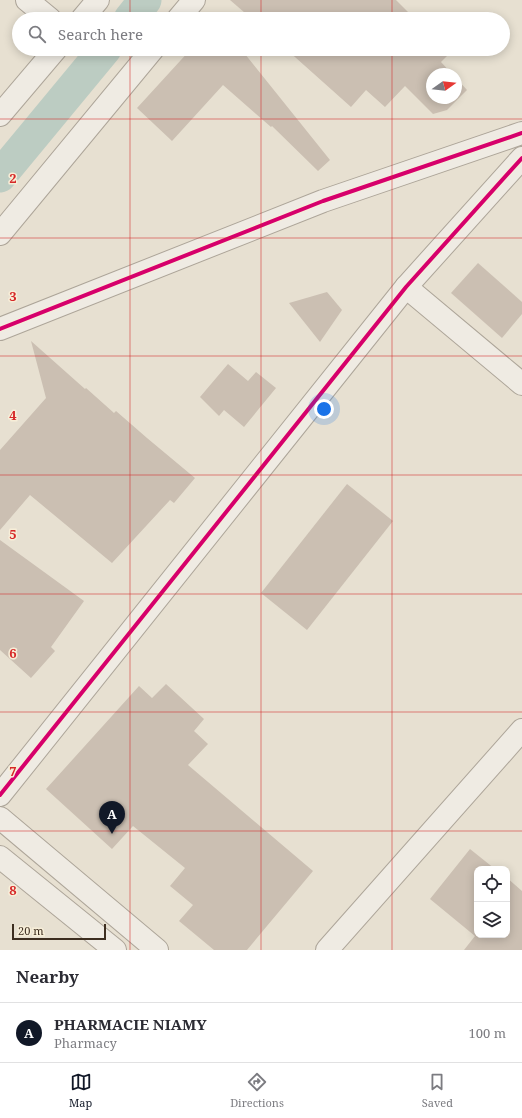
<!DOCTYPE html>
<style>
:root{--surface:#fff;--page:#f2f2f3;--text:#2b2b33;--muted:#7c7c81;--line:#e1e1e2;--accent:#111827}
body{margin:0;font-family:"Noto Serif",serif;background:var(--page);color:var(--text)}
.controls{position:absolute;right:12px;bottom:12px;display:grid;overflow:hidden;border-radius:8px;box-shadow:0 2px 10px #0003}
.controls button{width:36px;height:36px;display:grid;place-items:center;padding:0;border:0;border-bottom:1px solid var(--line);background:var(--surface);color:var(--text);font:20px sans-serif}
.compass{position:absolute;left:426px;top:68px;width:36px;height:36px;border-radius:50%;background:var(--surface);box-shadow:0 2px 10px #0003;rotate:75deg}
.scale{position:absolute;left:12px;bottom:10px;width:94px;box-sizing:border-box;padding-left:4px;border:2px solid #3d2e20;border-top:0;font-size:11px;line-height:14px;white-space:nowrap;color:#3d2e20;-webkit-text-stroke:3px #f7eed8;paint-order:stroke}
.you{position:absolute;left:324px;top:409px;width:14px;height:14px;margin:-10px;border:3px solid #fff;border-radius:50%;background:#1a73e8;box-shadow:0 0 0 6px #1a73e833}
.badge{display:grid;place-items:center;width:26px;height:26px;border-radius:50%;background:var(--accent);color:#fff;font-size:13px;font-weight:700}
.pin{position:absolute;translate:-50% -33px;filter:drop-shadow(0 1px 2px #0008)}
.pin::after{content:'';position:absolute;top:21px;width:14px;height:12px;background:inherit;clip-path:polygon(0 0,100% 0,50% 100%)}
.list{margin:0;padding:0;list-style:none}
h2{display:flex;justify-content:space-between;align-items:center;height:52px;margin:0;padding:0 16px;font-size:17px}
h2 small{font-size:13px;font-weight:400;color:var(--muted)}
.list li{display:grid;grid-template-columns:26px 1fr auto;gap:12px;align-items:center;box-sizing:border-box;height:60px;padding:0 16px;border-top:1px solid var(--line)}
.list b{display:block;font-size:15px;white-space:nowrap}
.list p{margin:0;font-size:13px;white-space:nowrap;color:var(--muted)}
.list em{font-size:13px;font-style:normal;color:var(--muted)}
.icon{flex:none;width:22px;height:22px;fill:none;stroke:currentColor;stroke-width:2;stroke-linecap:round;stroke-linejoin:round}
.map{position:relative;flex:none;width:522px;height:950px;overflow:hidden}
.search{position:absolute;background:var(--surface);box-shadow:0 2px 10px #0003;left:12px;right:12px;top:12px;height:44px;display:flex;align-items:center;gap:10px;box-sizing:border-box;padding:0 14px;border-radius:22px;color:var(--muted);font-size:15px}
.sheet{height:112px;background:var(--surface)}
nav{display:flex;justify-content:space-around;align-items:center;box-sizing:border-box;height:56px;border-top:1px solid var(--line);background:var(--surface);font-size:11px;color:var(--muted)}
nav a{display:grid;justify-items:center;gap:2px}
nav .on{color:var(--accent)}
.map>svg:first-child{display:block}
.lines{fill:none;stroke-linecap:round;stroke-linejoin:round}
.canal{stroke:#bcccc2;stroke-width:33}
.building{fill:#cbbfb2}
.minor-casing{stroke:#ada599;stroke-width:24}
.tertiary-casing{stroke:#ada599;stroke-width:24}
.minor{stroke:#efebe3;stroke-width:22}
.tertiary{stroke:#efebe3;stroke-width:22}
.cycleway-casing{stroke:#f7eed8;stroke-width:6}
.cycleway{stroke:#d6006c;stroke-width:4}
.grid{fill:none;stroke:#d62828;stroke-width:1;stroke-opacity:0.55}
.grid-label{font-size:13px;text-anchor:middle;font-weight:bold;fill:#d62828;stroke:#f7eed8;stroke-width:3;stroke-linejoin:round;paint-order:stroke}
</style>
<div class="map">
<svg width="522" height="950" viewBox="0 0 522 950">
<rect width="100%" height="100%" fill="#e7e0d1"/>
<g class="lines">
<g class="canal">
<path d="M130 19 145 0"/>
<path d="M0 176 105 49"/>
</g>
</g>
<g class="building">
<path d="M230 0H396L415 19H252Z"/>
<path d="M191 49H241L330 160 318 171 272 126 271 127 223 85 172 141 137 108Z"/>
<path d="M286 49H444L449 54 441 62 452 74H432V98H456V78L467 90 447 110 433 114 405 86 385 107 366 90 351 107Z"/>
<path d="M478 263 522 302V314L502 338 451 293Z"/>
<path d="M327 292 342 310 320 342 289 303Z"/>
<path d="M31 341 85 389 86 388 114 413 116 411 147 438 195 478 174 503 170 500 112 563 30 495 0 530V450L46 398Z"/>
<path d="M228 364 248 381 256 372 276 388 244 427 224 410 219 416 200 397Z"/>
<path d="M347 484 393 521 307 630 261 593Z"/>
<path d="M0 540 84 601 51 647 55 651 31 678 0 650Z"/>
<path d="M166 684 204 719 194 731 208 744 188 765 313 871 247 950H214L179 921 193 905 170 886 185 868 133 826 112 849 46 789 139 686 152 698Z"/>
<path d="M470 849 495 869H477V935H507V878L522 891V950H464L475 936 430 899Z"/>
</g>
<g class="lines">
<defs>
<g id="minor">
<path d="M27 0 50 19"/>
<path d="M178 19 194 0"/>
<path d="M0 234 153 49"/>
<path d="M406 287 522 384"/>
<path d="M0 329 323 201 522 133"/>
<path d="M0 795 406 287 522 158"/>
<path d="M327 950 522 730"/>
</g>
<g id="tertiary">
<path d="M82 19 98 0"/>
<path d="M0 115 56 49"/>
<path d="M0 818 157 950"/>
<path d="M0 857 115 950"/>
</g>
</defs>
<use href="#minor" class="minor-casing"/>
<use href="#tertiary" class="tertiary-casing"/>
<use href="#minor" class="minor"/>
<use href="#tertiary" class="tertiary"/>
<defs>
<g id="cycleway">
<path d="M0 329 323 201 522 133"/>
<path d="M0 795 406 287 522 158"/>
</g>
</defs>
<use href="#cycleway" class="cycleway-casing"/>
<use href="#cycleway" class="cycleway"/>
</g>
<path class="grid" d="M130 0V19M261 0V19M392 0V19M130 49V950M261 49V950M392 49V950M0 119H522M0 238H522M0 356H522M0 475H522M0 594H522M0 712H522M0 831H522"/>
<g class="grid-label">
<text x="13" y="183">2</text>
<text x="13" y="301">3</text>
<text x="13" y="420">4</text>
<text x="13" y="539">5</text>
<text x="13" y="658">6</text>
<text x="13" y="776">7</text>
<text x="13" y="895">8</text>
</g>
</svg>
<div class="controls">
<button><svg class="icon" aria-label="locate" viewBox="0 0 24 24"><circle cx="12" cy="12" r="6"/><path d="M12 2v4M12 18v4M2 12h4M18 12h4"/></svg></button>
<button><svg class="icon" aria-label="layers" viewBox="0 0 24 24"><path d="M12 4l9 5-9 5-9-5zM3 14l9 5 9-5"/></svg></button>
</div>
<svg class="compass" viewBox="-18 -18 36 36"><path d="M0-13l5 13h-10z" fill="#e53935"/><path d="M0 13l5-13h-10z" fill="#7c7c81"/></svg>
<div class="scale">20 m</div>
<div class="you"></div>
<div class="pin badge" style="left:112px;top:834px">A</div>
<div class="search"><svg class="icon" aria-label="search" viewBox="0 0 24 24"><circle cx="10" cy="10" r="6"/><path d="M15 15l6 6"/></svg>Search here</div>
</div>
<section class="sheet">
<h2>Nearby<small></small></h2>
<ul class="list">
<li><span class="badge">A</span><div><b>PHARMACIE NIAMY</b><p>Pharmacy</p></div><em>100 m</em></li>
</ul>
</section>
<nav>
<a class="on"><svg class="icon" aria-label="map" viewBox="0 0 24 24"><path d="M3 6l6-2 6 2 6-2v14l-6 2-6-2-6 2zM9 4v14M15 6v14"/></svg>Map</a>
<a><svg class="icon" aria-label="directions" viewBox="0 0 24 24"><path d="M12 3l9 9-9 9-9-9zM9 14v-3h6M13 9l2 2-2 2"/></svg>Directions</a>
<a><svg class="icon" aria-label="saved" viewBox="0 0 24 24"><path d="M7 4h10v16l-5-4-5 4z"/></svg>Saved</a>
</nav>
